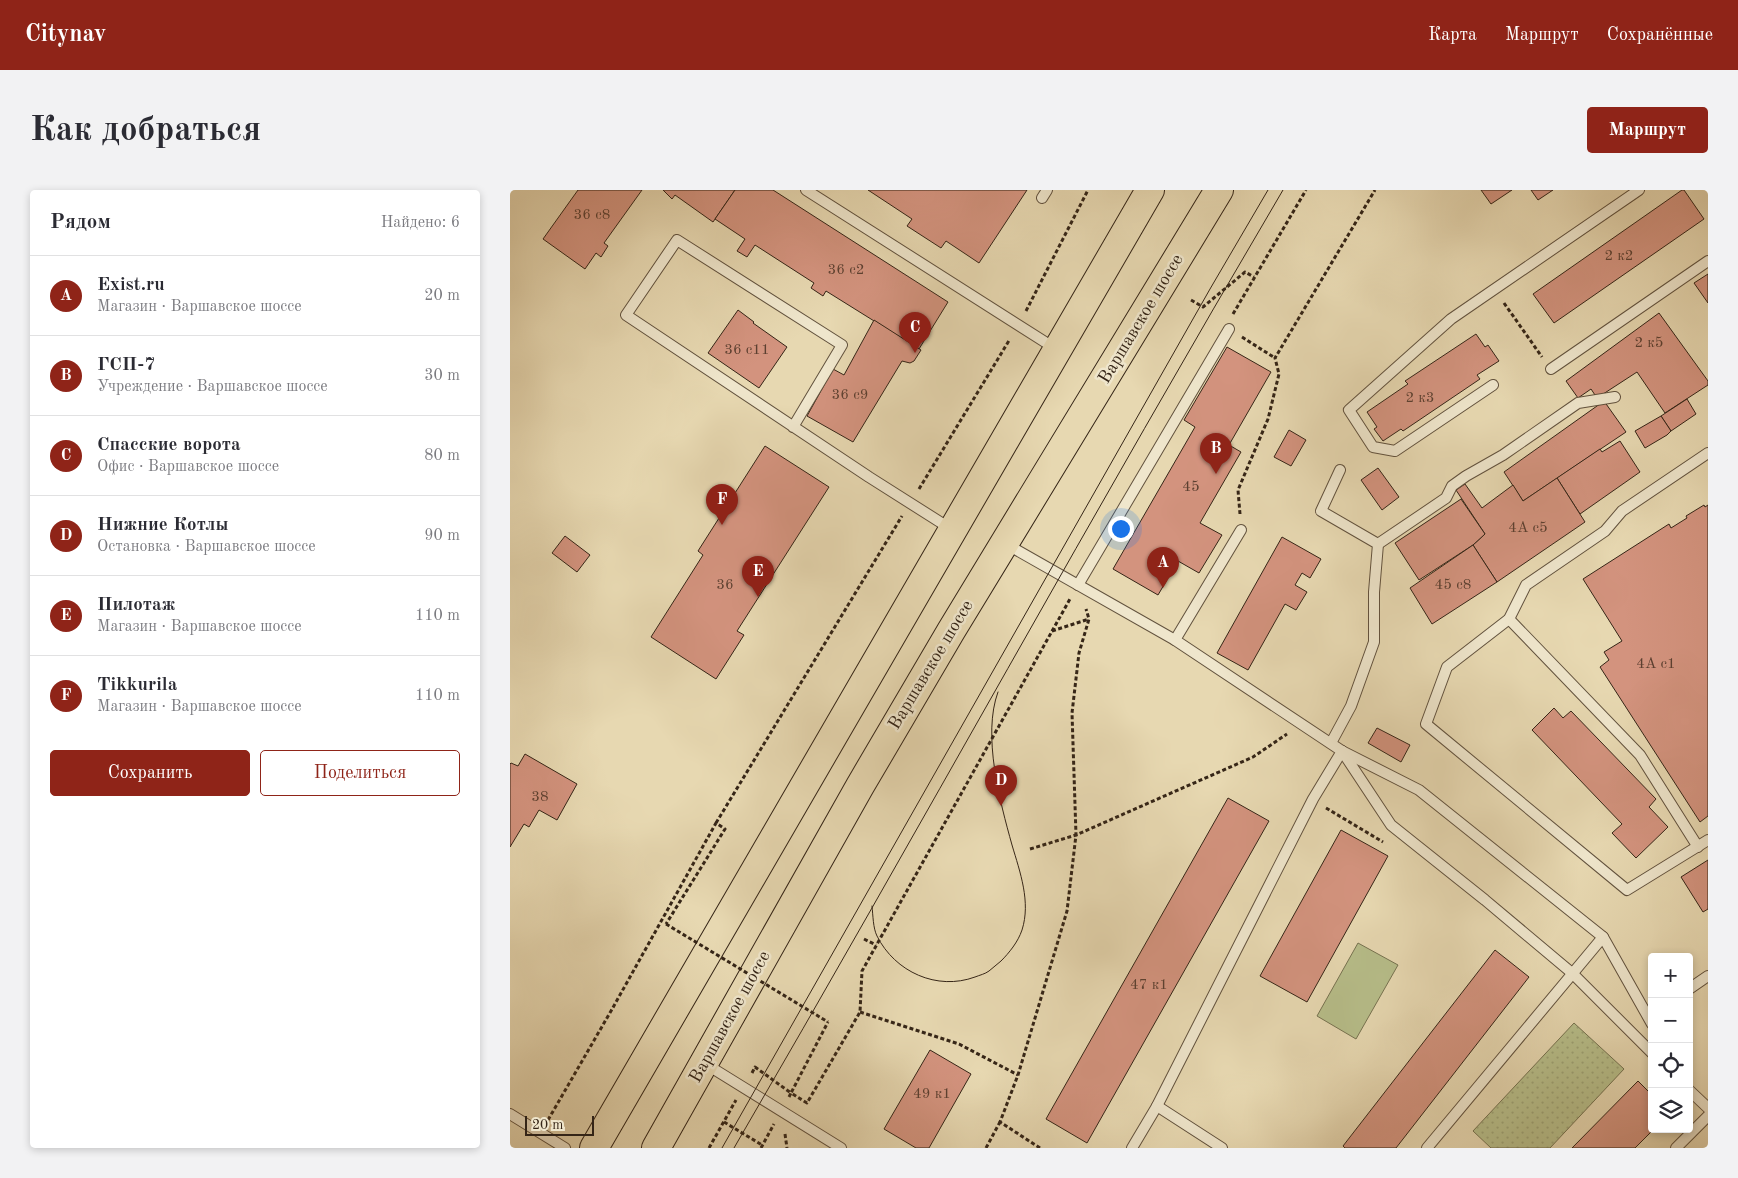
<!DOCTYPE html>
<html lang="ru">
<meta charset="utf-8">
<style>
:root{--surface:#fff;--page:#f2f2f3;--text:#2b2b33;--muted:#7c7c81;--line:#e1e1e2;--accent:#8f2418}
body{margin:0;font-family:"Old Standard TT",serif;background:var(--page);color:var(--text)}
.controls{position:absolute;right:15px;bottom:15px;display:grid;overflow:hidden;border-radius:5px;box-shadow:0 2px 8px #0003}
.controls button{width:45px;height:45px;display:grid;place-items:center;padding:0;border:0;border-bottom:1px solid var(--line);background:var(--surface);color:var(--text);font:25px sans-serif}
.scale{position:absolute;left:15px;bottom:12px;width:69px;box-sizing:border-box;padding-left:5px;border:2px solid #352517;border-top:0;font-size:14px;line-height:18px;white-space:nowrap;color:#352517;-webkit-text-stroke:4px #efe6cc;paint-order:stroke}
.you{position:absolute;left:610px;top:338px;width:18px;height:18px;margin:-12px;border:4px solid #fff;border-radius:50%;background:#1a73e8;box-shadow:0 0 0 8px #1a73e833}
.badge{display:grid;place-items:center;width:32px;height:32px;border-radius:50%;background:var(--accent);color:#fff;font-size:16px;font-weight:700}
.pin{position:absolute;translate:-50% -41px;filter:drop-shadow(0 1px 2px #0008)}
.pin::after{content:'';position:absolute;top:26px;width:18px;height:15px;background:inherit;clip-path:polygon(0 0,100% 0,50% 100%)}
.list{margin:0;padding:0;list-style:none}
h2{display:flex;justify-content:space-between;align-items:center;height:65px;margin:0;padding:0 20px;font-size:21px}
h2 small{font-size:16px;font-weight:400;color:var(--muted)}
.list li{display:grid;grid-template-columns:32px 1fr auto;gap:15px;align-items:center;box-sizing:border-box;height:80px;padding:0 20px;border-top:1px solid var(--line)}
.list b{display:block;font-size:19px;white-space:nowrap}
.list p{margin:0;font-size:16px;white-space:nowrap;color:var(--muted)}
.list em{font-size:16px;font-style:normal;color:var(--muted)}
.actions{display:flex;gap:10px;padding:15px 20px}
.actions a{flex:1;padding:11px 0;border:1px solid var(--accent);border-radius:5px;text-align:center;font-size:18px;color:var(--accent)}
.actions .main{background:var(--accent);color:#fff}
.icon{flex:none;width:28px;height:28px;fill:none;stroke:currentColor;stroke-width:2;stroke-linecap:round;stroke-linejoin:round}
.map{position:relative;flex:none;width:1198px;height:958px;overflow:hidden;border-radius:5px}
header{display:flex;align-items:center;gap:30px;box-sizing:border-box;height:70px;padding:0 25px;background:var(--accent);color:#fff}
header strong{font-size:24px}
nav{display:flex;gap:28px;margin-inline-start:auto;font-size:18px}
.intro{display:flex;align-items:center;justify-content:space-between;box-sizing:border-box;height:120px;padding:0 30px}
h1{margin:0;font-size:35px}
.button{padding:12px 22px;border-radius:5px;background:var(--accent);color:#fff;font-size:18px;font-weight:700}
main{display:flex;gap:30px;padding:0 30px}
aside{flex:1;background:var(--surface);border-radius:5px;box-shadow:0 2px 8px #0003}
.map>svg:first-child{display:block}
.park{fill:url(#park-dots);stroke:#767250}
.pitch{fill:#b7be8a;stroke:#767250}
.building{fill:#d3937e;stroke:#352517}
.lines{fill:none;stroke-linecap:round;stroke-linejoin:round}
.lane-casing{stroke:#62523e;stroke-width:12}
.primary-casing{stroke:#352517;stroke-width:30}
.path{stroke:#352517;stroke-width:3;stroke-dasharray:4 2.5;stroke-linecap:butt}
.lane{stroke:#efe6cc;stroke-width:10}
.primary{stroke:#e7d8b1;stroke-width:28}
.tram{stroke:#352517;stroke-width:1}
.path-bridge{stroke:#352517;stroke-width:3;stroke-dasharray:4 2.5;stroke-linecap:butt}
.labels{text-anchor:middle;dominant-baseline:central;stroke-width:5;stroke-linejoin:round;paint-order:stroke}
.number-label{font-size:15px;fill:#5c4031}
.street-label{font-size:18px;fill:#352517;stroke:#efe6cc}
</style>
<header>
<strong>Citynav</strong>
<nav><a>Карта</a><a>Маршрут</a><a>Сохранённые</a></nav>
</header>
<div class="intro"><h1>Как добраться</h1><a class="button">Маршрут</a></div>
<main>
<aside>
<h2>Рядом<small>Найдено: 6</small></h2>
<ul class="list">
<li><span class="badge">A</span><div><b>Exist.ru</b><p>Магазин · Варшавское шоссе</p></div><em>20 m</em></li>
<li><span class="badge">B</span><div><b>ГСП-7</b><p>Учреждение · Варшавское шоссе</p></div><em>30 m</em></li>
<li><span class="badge">C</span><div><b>Спасские ворота</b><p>Офис · Варшавское шоссе</p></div><em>80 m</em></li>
<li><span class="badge">D</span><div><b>Нижние Котлы</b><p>Остановка · Варшавское шоссе</p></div><em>90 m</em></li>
<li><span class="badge">E</span><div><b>Пилотаж</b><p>Магазин · Варшавское шоссе</p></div><em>110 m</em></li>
<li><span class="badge">F</span><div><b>Tikkurila</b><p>Магазин · Варшавское шоссе</p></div><em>110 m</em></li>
</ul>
<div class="actions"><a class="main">Сохранить</a><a>Поделиться</a></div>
</aside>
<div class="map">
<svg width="1198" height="958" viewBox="0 0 1198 958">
<defs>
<pattern id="park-dots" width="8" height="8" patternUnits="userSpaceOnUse" patternTransform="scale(1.25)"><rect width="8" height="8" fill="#b7be8a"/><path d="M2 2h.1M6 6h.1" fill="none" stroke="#9ea376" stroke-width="1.8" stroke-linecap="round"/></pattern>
</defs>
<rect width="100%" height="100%" fill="#e7d8b1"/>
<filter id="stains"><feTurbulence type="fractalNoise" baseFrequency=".004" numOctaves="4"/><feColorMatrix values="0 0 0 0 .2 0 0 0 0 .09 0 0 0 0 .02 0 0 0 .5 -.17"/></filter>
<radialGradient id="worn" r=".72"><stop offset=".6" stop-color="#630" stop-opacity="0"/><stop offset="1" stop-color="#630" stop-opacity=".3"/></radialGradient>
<path class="park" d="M1064 833 1114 879 1040 958H981L963 941Z"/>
<path class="pitch" d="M848 753 888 775 846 849 807 826Z"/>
<g class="building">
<path d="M68 0H132L94 53 98 56 91 67 86 63 75 79 33 49Z"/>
<path d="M153 0H225L203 32 165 5 162 9Z"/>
<path d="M225 0H263L438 112 409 159 316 101 313 106 301 98 304 93 245 55 237 67 227 61 235 49 205 29Z"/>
<path d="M358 0H517L469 73 436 51 431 58 397 36 402 29Z"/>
<path d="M971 0H1002L981 14Z"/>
<path d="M1021 0H1043L1028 10Z"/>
<path d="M1172 0H1174L1194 29 1044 133 1023 104Z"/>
<path d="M1198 84V113L1184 93Z"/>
<path d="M228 120 244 132 243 133 277 157 249 198 198 163Z"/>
<path d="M1149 123 1198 191V195L1155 223 1127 182 1087 208 1081 199 1068 208 1056 191Z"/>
<path d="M364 130 411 160 404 171 400 173 392 171 343 252 297 226 323 179 334 185Z"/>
<path d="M966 144 975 157 978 155 989 171 967 185 970 189 893 241 891 239 873 251 864 239 867 237 857 222 898 194 895 191Z"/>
<path d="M717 157 761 182 719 255 731 262 690 333 712 345 689 383 668 371 648 405 603 379 685 237 674 230Z"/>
<path d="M1177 209 1186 224 1161 241 1151 226Z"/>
<path d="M1094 211 1116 242 1013 311 994 282Z"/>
<path d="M1151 226 1161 241 1157 245 1135 258 1125 241Z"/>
<path d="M779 240 796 250 781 276 764 267Z"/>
<path d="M1110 251 1130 282 1070 324 1047 288 1090 259 1092 262Z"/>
<path d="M255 256 319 297 227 441 234 445 206 489 141 447 193 365 188 361Z"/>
<path d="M868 278 889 307 872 320 851 290Z"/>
<path d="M1047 288 1075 332 987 392 963 355 975 344 946 300 955 294 972 318 1003 295 1013 311Z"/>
<path d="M951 309 975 344 963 355 909 390 885 353Z"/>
<path d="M1194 315 1195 317 1198 315V626L1190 632 1090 477 1099 470 1094 462 1112 451 1073 389 1159 334 1161 338 1177 328 1176 326Z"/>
<path d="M55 346 80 365 67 382 42 363Z"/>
<path d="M772 347 811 369 800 388 792 383 785 395 797 402 786 420 775 414 738 480 707 463Z"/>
<path d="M963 355 987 392 922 434 900 398Z"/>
<path d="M1044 518 1053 528 1061 521 1146 609 1139 617 1158 637 1126 668 1102 643 1112 634 1022 540Z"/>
<path d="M867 538 900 555 891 572 858 553Z"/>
<path d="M15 564 67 594 47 630 29 620 19 637 14 634 0 657V574L1 573 8 576Z"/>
<path d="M718 608 759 631 577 953 536 929Z"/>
<path d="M831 640 878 666 797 812 750 786Z"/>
<path d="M1198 670V719L1193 722 1171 687Z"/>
<path d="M985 760 1019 787 886 958H835L833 956Z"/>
<path d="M420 860 461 884 419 958H406L374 939Z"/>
<path d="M1128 891 1142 905V939H1144L1125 958H1062Z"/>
</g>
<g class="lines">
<defs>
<g id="lane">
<path d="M296 0 546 159"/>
<path d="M532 8 537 0"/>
<path d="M1041 179 1198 71"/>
<path d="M983 195 885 261 863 257 839 220 941 129 1129 0"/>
<path d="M283 237 332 155 167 50 116 125 359 287 441 339"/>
<path d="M1198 263 1112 321 1095 341 1016 395 999 429 937 477 916 534 1117 700 1198 650"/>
<path d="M496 354 665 450 832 561 803 609 647 916 622 958"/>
<path d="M868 354 936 308 942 296 956 286 993 265 1068 213 1105 207"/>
<path d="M568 395 719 139"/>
<path d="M999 429 1130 565 1188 657"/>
<path d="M665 450 731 340"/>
<path d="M821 553 841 516 864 452V402L868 354 811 321 830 280"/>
<path d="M832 561 881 635 975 710 1062 783 1142 863"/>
<path d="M832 561 909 600 1093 747 1142 834"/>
<path d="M1179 799 1198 786"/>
<path d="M194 873 331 958"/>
<path d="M1179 900 1198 918"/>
<path d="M647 916 712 958"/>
<path d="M0 924 55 958"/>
<path d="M917 958 1093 747"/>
<path d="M1166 958 1198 926"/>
</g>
<g id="primary">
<path d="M84 958 640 0"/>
<path d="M146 958 350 596 441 441 709 0"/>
</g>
</defs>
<use href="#lane" class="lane-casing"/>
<use href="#primary" class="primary-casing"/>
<g class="path">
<path d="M681 110 693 117 735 82 744 87"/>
<path d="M994 113 1032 167"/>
<path d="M516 121 578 0"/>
<path d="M723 124 796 0"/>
<path d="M732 147 765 168"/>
<path d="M409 299 500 149"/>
<path d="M730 324 728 300 758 229 769 184 765 168 865 0"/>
<path d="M542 441 579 429"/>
<path d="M816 618 873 652"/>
<path d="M206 633 392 326"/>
<path d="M520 659 566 645 743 567 777 544"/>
<path d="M354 749 366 755"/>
<path d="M350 822 449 854 508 885"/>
<path d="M242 883 245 877 281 903 318 832"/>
<path d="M279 907 281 903 297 913 350 822 352 781 560 409"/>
<path d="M38 930 101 821 206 633 215 639 156 734"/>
<path d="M214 932 252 955"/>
<path d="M275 944 277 958"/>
<path d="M199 958 226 910"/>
<path d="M251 958 264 934"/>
<path d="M476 958 490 932"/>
<path d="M530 958 490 932 508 885 557 721 566 645 562 523 569 463 579 429 576 419"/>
</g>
<use href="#lane" class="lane"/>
<use href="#primary" class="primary"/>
<g class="tram">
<path d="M362 716C363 725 363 738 367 746 385 782 427 801 465 787 470 785 475 784 479 781 483 778 487 774 491 771 499 763 508 752 512 740 521 712 510 682 502 655 490 612 472 545 488 502"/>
<path d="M212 958 700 99 758 0"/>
<path d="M224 958C409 640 586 317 773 0"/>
</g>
<path class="path-bridge" d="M156 734 318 832"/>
</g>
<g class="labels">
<g class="number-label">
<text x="82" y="25">36 с8</text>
<text x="1109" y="66">2 к2</text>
<text x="336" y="80">36 с2</text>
<text x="1139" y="153">2 к5</text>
<text x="237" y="160">36 с11</text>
<text x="340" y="205">36 с9</text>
<text x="910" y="208">2 к3</text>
<text x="681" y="297">45</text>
<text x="1018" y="338">4А с5</text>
<text x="215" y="395">36</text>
<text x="943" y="395">45 с8</text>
<text x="1146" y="474">4А с1</text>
<text x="30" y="607">38</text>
<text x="639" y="795">47 к1</text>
<text x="422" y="904">49 к1</text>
</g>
<g class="street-label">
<text transform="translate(631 129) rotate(-59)">Варшавское шоссе</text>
<text transform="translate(421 475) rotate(-59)">Варшавское шоссе</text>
<text transform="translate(220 827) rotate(-61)">Варшавское шоссе</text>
</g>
</g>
<rect width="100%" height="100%" filter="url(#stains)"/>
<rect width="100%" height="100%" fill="url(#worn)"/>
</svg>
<div class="controls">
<button>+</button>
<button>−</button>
<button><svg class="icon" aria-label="locate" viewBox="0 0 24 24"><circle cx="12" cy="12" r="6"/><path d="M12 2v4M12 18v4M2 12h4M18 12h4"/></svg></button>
<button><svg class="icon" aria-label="layers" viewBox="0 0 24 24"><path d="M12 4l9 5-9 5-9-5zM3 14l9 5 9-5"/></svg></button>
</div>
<div class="scale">20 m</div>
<div class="you"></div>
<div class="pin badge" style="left:653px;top:398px">A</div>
<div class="pin badge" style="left:706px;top:284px">B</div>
<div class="pin badge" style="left:405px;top:163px">C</div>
<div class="pin badge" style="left:491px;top:616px">D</div>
<div class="pin badge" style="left:248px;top:407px">E</div>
<div class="pin badge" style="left:212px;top:335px">F</div>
</div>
</main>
